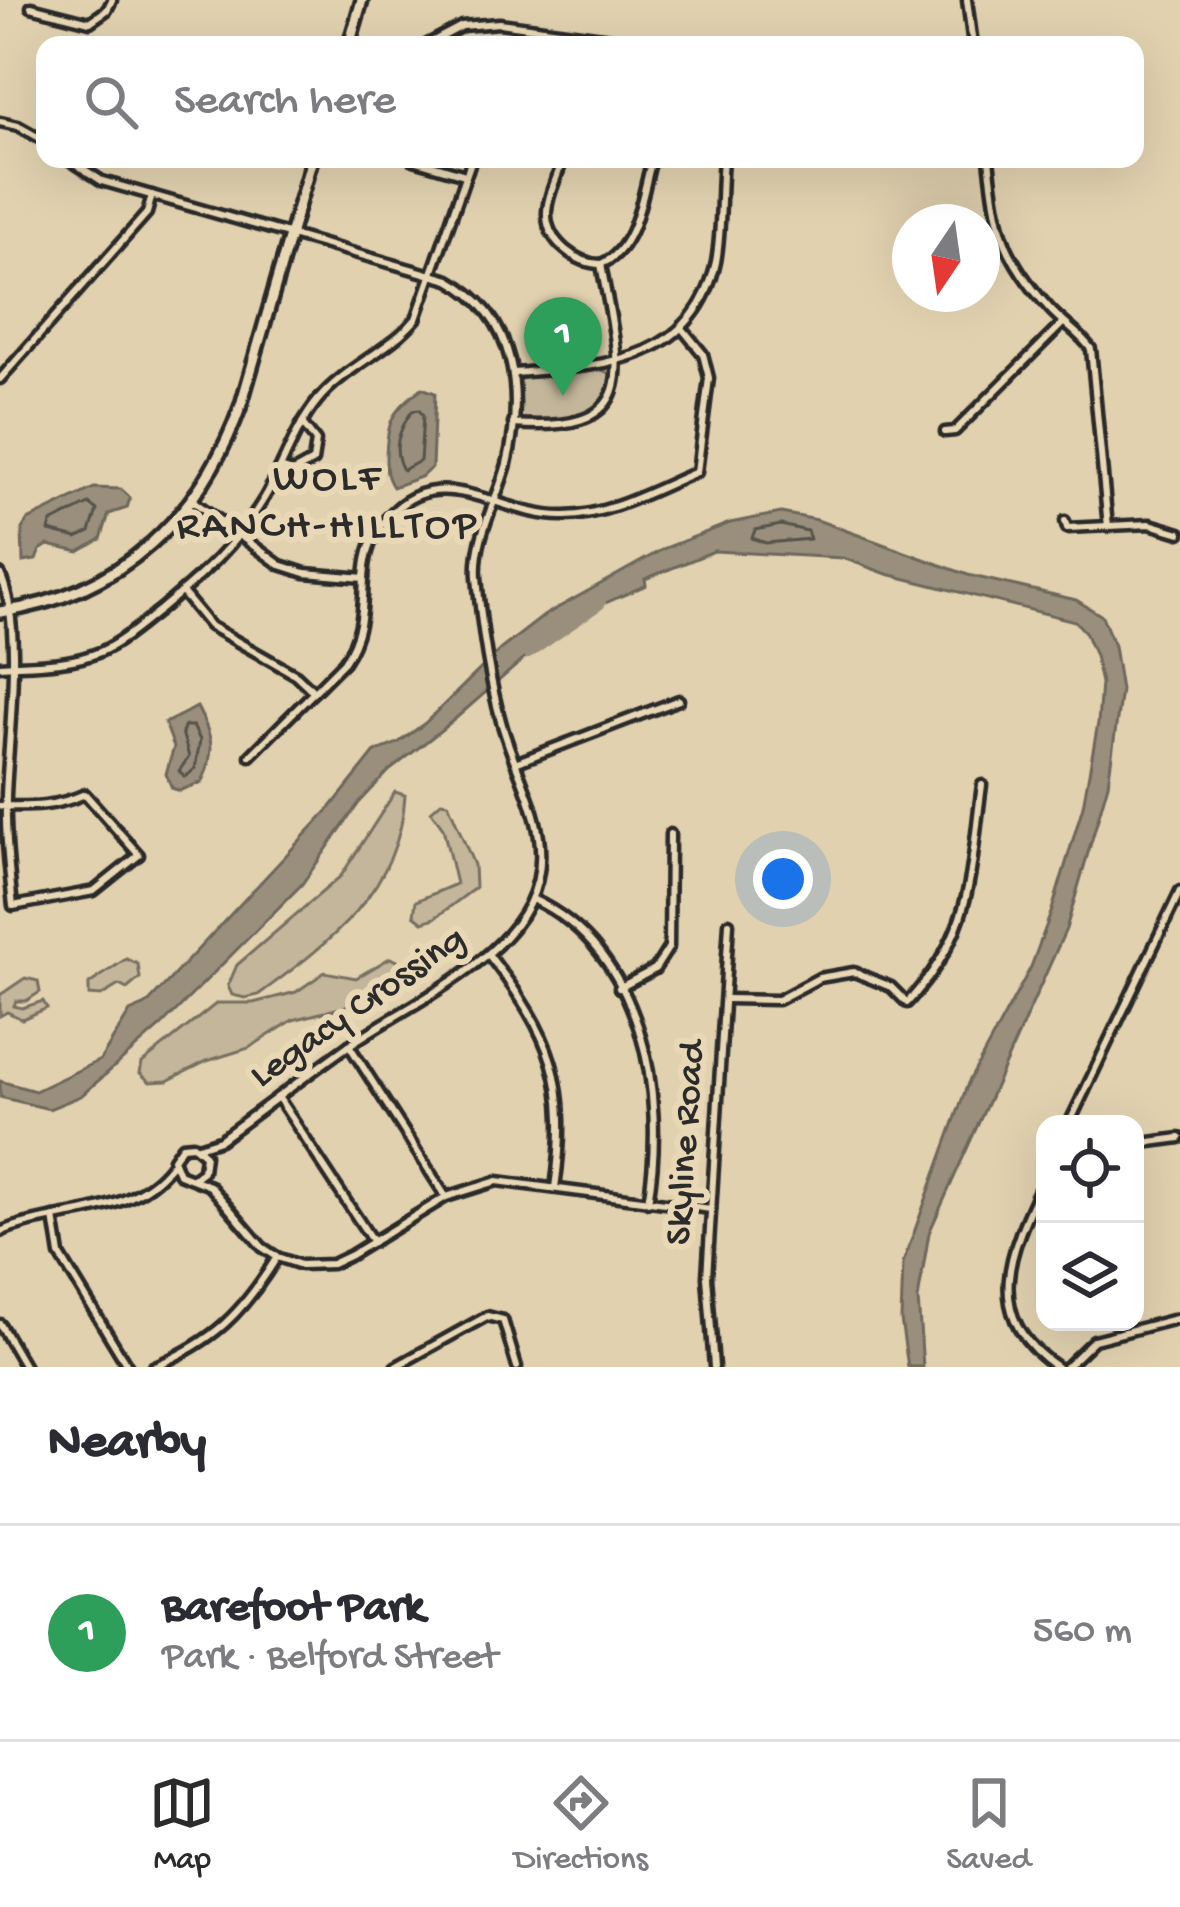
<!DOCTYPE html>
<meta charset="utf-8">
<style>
:root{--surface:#fff;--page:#f2f2f3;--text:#2b2b33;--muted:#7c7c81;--line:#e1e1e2;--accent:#2b2b2b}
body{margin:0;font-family:"Gochi Hand",sans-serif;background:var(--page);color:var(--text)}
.controls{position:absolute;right:36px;bottom:36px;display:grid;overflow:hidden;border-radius:24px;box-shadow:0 12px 48px #0002}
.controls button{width:108px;height:108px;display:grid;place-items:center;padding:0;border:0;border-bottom:3px solid var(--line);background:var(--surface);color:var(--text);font:60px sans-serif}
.compass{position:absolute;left:892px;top:204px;width:108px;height:108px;border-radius:50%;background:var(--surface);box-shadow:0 12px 48px #0002;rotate:193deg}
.you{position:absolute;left:783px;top:879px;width:42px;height:42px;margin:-30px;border:9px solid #fff;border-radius:50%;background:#1a73e8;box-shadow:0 0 0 18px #1a73e833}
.badge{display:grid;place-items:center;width:78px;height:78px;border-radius:50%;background:var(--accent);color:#fff;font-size:39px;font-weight:700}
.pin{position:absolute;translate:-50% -99px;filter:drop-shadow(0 3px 6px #0008)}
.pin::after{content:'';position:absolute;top:63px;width:42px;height:36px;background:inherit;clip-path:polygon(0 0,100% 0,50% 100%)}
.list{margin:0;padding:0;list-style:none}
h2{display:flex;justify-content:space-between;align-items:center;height:156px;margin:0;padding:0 48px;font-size:51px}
h2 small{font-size:39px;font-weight:400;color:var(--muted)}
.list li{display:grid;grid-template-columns:78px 1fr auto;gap:36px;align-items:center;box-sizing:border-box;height:216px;padding:0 48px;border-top:3px solid var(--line)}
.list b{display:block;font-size:45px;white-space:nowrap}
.list p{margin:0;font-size:39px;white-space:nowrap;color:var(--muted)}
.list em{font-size:39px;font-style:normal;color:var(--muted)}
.icon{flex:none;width:66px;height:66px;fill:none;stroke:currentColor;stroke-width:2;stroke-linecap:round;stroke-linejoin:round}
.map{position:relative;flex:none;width:1180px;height:1367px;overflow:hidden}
.search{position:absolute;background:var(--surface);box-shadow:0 12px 48px #0002;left:36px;right:36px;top:36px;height:132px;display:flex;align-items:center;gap:30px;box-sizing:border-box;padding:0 42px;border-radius:24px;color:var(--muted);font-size:45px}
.sheet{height:372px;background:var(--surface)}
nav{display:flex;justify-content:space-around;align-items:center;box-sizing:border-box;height:168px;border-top:3px solid var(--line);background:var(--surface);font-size:33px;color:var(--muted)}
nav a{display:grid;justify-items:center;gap:6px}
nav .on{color:var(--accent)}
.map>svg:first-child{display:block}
.green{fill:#c3b69a;stroke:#777062;stroke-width:3}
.water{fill:#998f7b;stroke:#6d675b;stroke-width:3}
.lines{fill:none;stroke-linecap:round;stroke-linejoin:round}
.shore{stroke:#57534b;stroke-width:3}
.river{stroke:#998f7b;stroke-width:12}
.street-casing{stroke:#2b2b2b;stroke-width:15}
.secondary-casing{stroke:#2b2b2b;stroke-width:18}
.street{stroke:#e9d8b5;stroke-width:6}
.secondary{stroke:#e9d8b5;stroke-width:9}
.labels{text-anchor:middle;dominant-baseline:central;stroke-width:12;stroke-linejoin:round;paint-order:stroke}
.street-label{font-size:39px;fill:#2b2b2b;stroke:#e9d8b5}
.neighbourhood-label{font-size:42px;letter-spacing:3px;fill:#2b2b2b;stroke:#e9d8b5}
</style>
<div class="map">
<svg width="1180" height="1367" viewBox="0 0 1180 1367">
<rect width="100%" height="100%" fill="#e1d1af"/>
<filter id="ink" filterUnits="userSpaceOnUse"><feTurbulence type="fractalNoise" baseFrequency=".00833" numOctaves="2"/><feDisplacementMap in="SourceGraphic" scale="24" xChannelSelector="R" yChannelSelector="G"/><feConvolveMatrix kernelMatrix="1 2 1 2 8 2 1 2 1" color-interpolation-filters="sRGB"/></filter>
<g filter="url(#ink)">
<g class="green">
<path d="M601 370 610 373C614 419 555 426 520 419V381L525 376Z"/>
<path d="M395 792 405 795C400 891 329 943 258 995L245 998 232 995 228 986 237 965 341 876Z"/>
<path d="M441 802 448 803 474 865 475 888 435 918 423 922 414 915 416 901 456 884 443 828 431 811Z"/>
<path d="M390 958 400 962 398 972 344 1007 293 1020 249 1048 207 1061 167 1081 150 1082 140 1073 142 1063 217 1003H253L296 992 325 972 356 978Z"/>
<path d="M126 959 138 964 140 978 127 989 119 985 101 996 89 995V984Z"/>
<path d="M25 978 38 981 40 992 26 1001H16L14 1006 22 1008 43 1001 47 1008 22 1019 7 1012 0 1016V995Z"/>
</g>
<g class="water">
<path d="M422 388 435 393 432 467 421 477 393 487C386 476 386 470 386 457 387 420 392 411 422 388Z"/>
<path d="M94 488 120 489 130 498 127 508 109 514 101 539 79 552 48 545 40 550 36 560 23 562 22 529 28 520Z"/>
<path d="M781 513 817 520 968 575 1076 600 1102 616 1114 646 1121 690 1108 784 1066 929 929 1233 918 1299 923 1367H908L901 1320 903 1263 968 1083 1031 967 1052 910 1083 806 1098 723 1101 683 1095 656 1085 632 1075 621 887 574 843 558 714 551 645 579 646 585 583 613 550 636 455 719 389 771 359 803 302 884 161 1026 81 1096 49 1109 0 1097V1081L35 1091 100 1060 130 1012 146 1005 331 807 375 752 398 743 425 723 501 649 545 615 665 548 730 523Z"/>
<path d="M197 707C213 737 216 750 202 782L179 791 172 788 166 774 174 747 165 723Z"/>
</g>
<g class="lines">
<g class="shore">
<path d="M419 410 423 416 420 461 403 470C391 449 399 430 412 411Z"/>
<path d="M89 504 97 510 90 532 77 538 49 531 51 523Z"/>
<path d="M781 525 807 531 810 539 766 543 752 538 755 530Z"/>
<path d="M185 726H193L200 740 195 769 185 777 179 771 189 757 182 732Z"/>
</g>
<path class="river" d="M528 653 600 603"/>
<defs>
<g id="street">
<path d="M967 0 973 45"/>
<path d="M31 7 90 22 107 10 112 0"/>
<path d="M426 45 462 26 499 23 662 45"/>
<path d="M0 122 18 126 45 141"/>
<path d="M68 159 102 181 449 280C517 317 524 394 507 464 497 501 474 538 477 577 481 622 489 678 501 721 517 782 561 839 529 904 497 968 403 1007 345 1048 303 1078 262 1109 220 1140L198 1147"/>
<path d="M411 159 465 175"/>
<path d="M563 159C558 176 546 198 547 216 548 242 577 264 601 264"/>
<path d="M989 159C997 228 1001 255 1049 308 1062 323 1080 333 1091 349L1108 527"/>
<path d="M601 264C637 250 642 193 652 159"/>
<path d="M514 373C598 366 694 365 716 262 722 229 720 193 723 159"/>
<path d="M0 379 147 213 152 195"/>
<path d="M513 424C649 435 618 363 601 264"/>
<path d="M945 432 955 431 1063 323"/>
<path d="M280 468 293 472 313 461 316 441 302 423"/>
<path d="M193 501 280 565 305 573 364 578"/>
<path d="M1065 521 1067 528 1150 524 1180 533"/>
<path d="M0 574C24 625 8 737 6 796 5 833 9 869 13 906L94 891 139 855 85 794C56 807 32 807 0 806"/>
<path d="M182 592 210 626 296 675 314 692"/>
<path d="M0 666C33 664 69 665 100 652 122 642 141 625 160 610 204 573 235 547 265 497 284 465 294 429 318 400 345 367 388 352 416 319L472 159"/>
<path d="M250 756 344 662C377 614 351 570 378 530 433 449 497 518 565 516 611 515 655 489 697 472L709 378 703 354 681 327"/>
<path d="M515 763 679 700"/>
<path d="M532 899C643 950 667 1093 648 1202"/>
<path d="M488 954C553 1037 570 1083 555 1188"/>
<path d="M619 988 655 969 669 947 670 834"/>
<path d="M727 999 778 1000 819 978 854 972 891 987 907 1003C974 931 969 878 982 785"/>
<path d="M349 1045 446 1197"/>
<path d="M278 1097 373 1242"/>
<path d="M1069 1124 1180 891"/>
<path d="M1135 1144 1180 1138"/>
<path d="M195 1177 203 1171 205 1155 193 1145 182 1146 173 1159 179 1174 210 1186 262 1247 277 1257 301 1265 332 1264 351 1255 446 1197 497 1181 711 1209"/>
<path d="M1045 1177C1013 1245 977 1314 1057 1367"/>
<path d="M54 1217 60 1255 128 1367"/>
<path d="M0 1232C56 1208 130 1219 171 1165"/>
<path d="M0 1324 25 1367"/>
<path d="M153 1367C214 1341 242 1314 277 1257"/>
<path d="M395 1367 487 1316 503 1320 517 1367"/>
<path d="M714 1367 707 1277 729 923"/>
<path d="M1066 1367 1094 1340 1180 1318"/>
</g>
<g id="secondary">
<path d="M349 45 362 0"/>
<path d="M0 612C121 595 201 516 241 405L312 159"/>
</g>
</defs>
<use href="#street" class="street-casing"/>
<use href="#secondary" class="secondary-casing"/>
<use href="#street" class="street"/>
<use href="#secondary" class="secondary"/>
</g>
</g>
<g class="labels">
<g class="street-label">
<text transform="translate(359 1009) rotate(-35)">Legacy Crossing</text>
<text transform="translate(688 1143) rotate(-86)">Skyline Road</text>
</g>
<g class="neighbourhood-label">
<text x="328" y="480">WOLF<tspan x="328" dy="48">RANCH-HILLTOP</tspan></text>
</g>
</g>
</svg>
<div class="controls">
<button><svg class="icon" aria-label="locate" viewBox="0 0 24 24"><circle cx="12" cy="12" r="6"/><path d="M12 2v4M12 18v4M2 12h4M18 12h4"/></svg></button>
<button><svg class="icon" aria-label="layers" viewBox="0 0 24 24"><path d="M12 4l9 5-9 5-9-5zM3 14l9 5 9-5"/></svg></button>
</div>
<svg class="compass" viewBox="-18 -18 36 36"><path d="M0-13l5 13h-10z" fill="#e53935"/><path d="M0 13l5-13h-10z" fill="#7c7c81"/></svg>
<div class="you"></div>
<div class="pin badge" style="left:563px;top:396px;background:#2e9e5b">1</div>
<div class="search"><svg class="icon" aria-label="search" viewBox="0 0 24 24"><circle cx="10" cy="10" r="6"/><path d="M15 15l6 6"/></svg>Search here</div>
</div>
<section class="sheet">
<h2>Nearby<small></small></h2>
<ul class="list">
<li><span class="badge" style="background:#2e9e5b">1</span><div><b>Barefoot Park</b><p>Park · Belford Street</p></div><em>560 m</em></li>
</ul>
</section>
<nav>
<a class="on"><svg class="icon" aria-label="map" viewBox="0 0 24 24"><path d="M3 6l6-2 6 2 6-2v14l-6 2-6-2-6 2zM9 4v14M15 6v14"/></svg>Map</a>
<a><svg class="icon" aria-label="directions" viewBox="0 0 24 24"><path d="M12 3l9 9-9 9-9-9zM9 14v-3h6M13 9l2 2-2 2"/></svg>Directions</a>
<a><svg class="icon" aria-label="saved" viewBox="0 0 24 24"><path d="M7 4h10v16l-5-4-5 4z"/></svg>Saved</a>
</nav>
